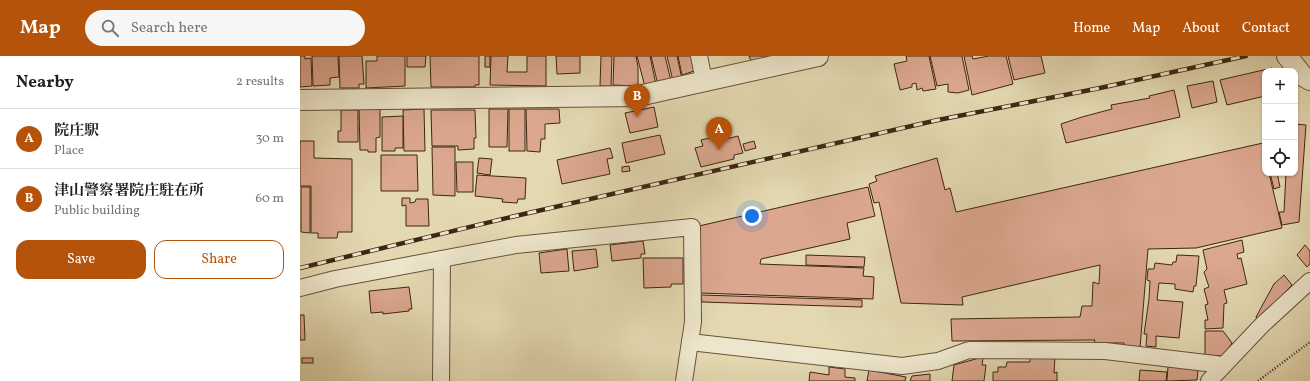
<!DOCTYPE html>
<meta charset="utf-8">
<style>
:root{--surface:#fff;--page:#f6f6f6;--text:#202124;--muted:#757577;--line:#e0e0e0;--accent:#b45309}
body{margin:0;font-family:Vollkorn,"Noto Serif JP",serif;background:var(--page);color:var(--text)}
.controls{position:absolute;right:12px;top:12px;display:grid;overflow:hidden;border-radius:8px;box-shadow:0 1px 3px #0004}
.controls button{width:36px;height:36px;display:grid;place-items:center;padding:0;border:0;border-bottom:1px solid var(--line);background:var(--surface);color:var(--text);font:20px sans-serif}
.you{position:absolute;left:452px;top:160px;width:14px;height:14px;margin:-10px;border:3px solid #fff;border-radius:50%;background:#1a73e8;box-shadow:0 0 0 6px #1a73e833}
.badge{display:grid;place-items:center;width:26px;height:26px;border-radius:50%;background:var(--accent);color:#fff;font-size:13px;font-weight:700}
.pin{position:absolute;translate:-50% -33px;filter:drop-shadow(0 1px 2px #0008)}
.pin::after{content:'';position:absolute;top:21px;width:14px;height:12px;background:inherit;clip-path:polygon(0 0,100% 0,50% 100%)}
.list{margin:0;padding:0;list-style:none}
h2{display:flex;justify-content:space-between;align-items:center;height:52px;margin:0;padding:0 16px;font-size:17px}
h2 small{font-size:13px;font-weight:400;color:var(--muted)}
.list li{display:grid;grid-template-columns:26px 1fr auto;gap:12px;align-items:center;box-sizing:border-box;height:60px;padding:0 16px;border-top:1px solid var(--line)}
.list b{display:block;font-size:15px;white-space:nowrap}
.list p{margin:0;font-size:13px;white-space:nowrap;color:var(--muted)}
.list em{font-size:13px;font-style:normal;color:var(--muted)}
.actions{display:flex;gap:8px;padding:12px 16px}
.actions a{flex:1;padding:9px 0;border:1px solid var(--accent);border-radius:12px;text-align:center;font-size:14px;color:var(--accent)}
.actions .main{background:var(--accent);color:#fff}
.icon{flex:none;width:22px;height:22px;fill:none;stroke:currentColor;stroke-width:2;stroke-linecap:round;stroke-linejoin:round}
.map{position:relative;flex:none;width:1010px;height:325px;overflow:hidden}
header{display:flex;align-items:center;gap:24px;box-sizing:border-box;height:56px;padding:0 20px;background:var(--accent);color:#fff}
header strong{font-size:19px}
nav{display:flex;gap:22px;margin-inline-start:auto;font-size:14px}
.search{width:280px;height:36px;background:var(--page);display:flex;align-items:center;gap:10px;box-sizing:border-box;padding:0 14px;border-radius:22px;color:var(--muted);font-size:15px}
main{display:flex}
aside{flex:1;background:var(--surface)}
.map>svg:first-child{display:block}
.building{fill:#dba78e;stroke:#3f2612}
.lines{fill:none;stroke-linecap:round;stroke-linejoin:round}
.minor-casing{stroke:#68523a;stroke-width:18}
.tertiary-casing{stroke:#68523a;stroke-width:22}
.path{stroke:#3f2612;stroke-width:2.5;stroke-dasharray:1 2;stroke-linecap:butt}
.minor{stroke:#ede6cc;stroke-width:16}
.tertiary{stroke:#ede6cc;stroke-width:20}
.rail-casing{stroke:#3f2612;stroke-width:4.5}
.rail{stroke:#ede6cc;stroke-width:3;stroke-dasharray:9;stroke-linecap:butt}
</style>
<header>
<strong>Map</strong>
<div class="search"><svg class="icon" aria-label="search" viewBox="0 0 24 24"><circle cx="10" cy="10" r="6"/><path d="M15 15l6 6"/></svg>Search here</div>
<nav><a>Home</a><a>Map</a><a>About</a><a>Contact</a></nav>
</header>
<main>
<aside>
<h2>Nearby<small>2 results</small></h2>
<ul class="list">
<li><span class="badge">A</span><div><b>院庄駅</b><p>Place</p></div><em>30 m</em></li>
<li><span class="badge">B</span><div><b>津山警察署院庄駐在所</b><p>Public building</p></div><em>60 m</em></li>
</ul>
<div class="actions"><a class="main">Save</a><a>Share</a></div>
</aside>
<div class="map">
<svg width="1010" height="325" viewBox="0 0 1010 325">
<rect width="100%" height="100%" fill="#e3d8b0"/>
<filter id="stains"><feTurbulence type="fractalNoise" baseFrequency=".005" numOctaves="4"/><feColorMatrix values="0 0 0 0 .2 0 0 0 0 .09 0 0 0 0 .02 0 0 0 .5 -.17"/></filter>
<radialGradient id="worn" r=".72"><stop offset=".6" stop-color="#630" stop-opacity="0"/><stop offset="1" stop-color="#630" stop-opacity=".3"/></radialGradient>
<g class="building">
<path d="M0 0H5V3L11 2 12 30 0 31Z"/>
<path d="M12 0H38L39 21 30 22V29L13 30Z"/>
<path d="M39 0H62L64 28H59V32H40Z"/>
<path d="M77 0H105V30L66 32V5H77Z"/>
<path d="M107 0H126L125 11H107Z"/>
<path d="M130 0H179V29H175V31H131Z"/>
<rect x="185" y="0" width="5" height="11"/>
<path d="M191 0H208L207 16H227V0H246V30L190 29Z"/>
<path d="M256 0H280V17L257 18Z"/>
<path d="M301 0H312L311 30H300Z"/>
<path d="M314 0H336L338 11V30L313 29Z"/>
<path d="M337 0H350L356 29 345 31Z"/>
<path d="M351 0H365L371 25 358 29Z"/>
<path d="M367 0H377L382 23 373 25Z"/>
<path d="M378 0H391L394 15 382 19Z"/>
<path d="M449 0H471V1L451 5Z"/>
<path d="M606 0H629L636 33 623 35 622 32 617 34 616 27 612 28V31L600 34 594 8 607 5Z"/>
<path d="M630 0H662L669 34 658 37 648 36V28L637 30Z"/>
<path d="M664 0H672L673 3 689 0H706L713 28 672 39Z"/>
<path d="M708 0H741L745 17 714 24Z"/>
<path d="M972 12 973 15H965V40L927 49 920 24Z"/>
<path d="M913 25 917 46 892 52 887 30Z"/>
<path d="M874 34 880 61 766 87 761 68 782 61 812 53 811 49 850 42 849 40Z"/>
<path d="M354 51 358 71 330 77 325 57Z"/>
<path d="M59 53H80V81L76 82V96H68V94H60Z"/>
<path d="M124 53 125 95H104L103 54Z"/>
<path d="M189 53H208L207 91H189Z"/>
<rect x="209" y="53" width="16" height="42"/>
<path d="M226 53H259L260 67 245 68V83H241L240 96 227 95Z"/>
<path d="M41 54H58V86H38V75H41Z"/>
<path d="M131 54H175L176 82H174V93L158 94V90H132Z"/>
<path d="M103 60V92H95V95H82V61Z"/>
<path d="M995 68 1006 69 999 166 982 169 979 156H984L986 117H995Z"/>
<path d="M360 79 365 98 326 107 322 87Z"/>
<path d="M438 80 443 97 434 99V103L401 111 395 92 403 90 401 84 413 81 415 86Z"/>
<path d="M0 85H14V102L52 103V176H38L37 182H18V177H11V130H0Z"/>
<path d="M454 85 456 92 445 95 443 88Z"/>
<path d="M963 87 965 98V117H969L982 172 896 192 848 193 840 292 824 291V287H794L795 284 652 285 651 263 780 261 782 250H792L793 226 799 228 800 209 662 241 663 249 601 247 579 146 574 147 569 128 577 125 575 120 637 102 645 134 650 132 656 156Z"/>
<path d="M132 91H155V140L133 139Z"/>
<path d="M310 92 313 102 307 103 310 118 262 128 257 104Z"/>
<path d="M81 99H117L118 135H81Z"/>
<path d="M179 102 192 103 190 119 177 117Z"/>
<path d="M156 106H173V136H157Z"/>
<path d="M329 110 330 115 322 116V111Z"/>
<path d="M970 117H977L980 131 974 133Z"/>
<path d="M177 119 226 122 225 143H218L217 147 202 146 203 143 175 140Z"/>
<path d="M1 131H10V177L1 176Z"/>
<path d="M568 131 575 160 547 167 550 183 461 203 460 208 564 212 563 220 574 221 573 243 400 237 399 170Z"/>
<path d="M102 142H110V147L115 146 116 143H128L129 170H106V149L102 150Z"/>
<path d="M942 184 944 196 937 198 938 203 941 202 947 228 924 234 927 247 924 248 923 272 905 273V264H908L905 249 908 248 904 233 909 231 904 216 907 213 903 194Z"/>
<path d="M343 185 345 198H341V202L312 205 310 189Z"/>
<path d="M1005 189 1010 195V208L1007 211 997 199Z"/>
<path d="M267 193 269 215 241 217 239 197Z"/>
<path d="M296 193 298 211 274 215 272 195Z"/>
<path d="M506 199 565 201 564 211 506 209Z"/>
<path d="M877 199 899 200 896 230H894L893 236 875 233V228L859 227 857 244 883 246 879 282 856 280V291L846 290 847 278H844L849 243 850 225 847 224 848 213H854L855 207 872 209 873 206H876Z"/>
<path d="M343 202H383V228H371V231L344 232Z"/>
<path d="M984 219 992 229 958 264 956 261 974 228Z"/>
<path d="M109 231 112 253H109V255L83 258V256L71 257 69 235Z"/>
<path d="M401 239 562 244V251L402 246Z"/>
<path d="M0 259H4L5 284H0Z"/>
<path d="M905 275H923L932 287 923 300 905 299Z"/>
<path d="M683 301 682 309H686L684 325H652L654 309Z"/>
<path d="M730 301H755L754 317 757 316V325H693V316H698V311H706L707 306H730Z"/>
<rect x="2" y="302" width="11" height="5"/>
<path d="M868 310 898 314 897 324 867 325Z"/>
<path d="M529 311 545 313V321L555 322V325H509L510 316 529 319Z"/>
<path d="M569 314 606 321 605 325H567Z"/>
<path d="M840 314 867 316 866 325H839Z"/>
<path d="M630 318V325H610L612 320Z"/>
</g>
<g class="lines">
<defs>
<g id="minor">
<path d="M399 0 404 25"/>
<path d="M0 232 35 223 216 189 392 171 393 266 384 325"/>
<path d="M390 286 602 310 638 305 669 294 805 295 923 309"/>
<path d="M141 325 142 203"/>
<path d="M909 325 962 269 1010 225"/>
</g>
<g id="tertiary">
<path d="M987 0 1003 20 1010 24"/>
<path d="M0 44 338 40 518 0"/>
</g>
</defs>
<use href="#minor" class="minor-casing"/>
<use href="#tertiary" class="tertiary-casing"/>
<path class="path" d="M958 325 1010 286"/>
<use href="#minor" class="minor"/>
<use href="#tertiary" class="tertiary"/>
<defs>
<path id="rail" d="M0 212 211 161 638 64 800 32 946 0"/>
</defs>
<use href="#rail" class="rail-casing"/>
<use href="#rail" class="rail"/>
</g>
<rect width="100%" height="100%" filter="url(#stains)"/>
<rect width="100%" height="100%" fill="url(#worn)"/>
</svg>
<div class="controls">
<button>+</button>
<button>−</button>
<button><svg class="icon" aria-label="locate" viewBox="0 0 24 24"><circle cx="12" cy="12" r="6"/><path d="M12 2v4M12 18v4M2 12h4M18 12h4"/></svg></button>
</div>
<div class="you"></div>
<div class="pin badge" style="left:419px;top:94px">A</div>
<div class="pin badge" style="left:337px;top:61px">B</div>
</div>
</main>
